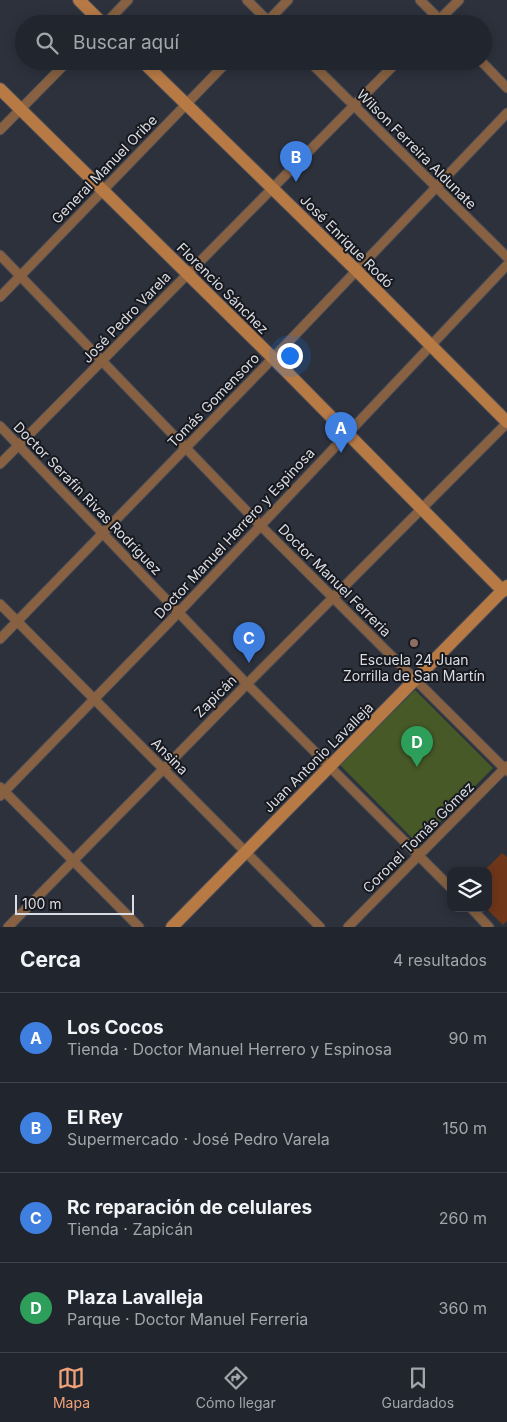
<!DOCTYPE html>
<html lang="es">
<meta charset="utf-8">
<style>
:root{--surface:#21252d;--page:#292d35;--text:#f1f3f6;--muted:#a2a5aa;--line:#3e4249;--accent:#f0a279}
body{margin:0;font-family:Inter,sans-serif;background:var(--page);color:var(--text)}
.controls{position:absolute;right:15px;bottom:15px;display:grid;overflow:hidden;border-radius:10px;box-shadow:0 2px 12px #0003}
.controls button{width:45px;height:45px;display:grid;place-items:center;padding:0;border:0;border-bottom:1px solid var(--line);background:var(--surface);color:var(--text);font:25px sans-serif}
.scale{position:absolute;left:15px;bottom:12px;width:119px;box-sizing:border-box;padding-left:5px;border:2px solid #d9dce3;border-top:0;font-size:14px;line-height:18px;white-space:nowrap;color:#d9dce3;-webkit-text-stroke:4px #17191e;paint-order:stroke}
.you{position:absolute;left:289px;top:355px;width:18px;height:18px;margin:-12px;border:4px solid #fff;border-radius:50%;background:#1a73e8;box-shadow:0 0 0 8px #1a73e833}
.badge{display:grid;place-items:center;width:32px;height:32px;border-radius:50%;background:var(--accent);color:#fff;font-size:16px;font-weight:700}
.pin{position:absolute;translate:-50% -41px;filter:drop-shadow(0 1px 2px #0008)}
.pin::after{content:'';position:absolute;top:26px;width:18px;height:15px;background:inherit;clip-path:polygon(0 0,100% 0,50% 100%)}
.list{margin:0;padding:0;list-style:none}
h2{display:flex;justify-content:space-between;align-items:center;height:65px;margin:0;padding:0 20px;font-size:21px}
h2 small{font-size:16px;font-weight:400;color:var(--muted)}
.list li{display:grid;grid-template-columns:32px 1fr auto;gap:15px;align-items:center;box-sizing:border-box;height:90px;padding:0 20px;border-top:1px solid var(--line)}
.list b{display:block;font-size:19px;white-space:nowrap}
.list p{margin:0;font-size:16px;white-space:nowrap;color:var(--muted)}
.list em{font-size:16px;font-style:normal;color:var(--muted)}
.icon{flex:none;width:28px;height:28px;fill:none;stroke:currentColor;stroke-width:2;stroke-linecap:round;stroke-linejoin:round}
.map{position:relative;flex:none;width:507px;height:927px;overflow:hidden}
.search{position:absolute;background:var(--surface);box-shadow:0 2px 12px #0003;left:15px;right:15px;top:15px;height:55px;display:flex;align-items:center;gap:12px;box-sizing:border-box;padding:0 18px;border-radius:28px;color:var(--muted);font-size:19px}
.sheet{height:425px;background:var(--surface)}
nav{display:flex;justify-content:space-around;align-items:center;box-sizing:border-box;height:70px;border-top:1px solid var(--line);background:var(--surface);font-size:14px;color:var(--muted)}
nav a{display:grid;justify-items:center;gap:2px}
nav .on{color:var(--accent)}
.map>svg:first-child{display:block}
.green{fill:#465927}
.building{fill:#6f361a}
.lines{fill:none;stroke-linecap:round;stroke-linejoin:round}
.street-casing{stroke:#484c57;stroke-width:11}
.secondary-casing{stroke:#484c57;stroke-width:14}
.street{stroke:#876141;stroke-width:9}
.secondary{stroke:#b77a45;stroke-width:12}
.education-dot{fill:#8d6e63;stroke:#17191e;stroke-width:2}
.labels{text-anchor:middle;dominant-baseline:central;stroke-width:4;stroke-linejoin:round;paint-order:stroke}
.street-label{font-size:14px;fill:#d9dce3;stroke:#17191e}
.poi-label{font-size:14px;fill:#d9dce3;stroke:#17191e}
</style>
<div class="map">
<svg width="507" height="927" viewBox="0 0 507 927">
<rect width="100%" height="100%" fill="#2c313c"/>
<path class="green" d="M415 690 493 768 418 844 340 765Z"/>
<path class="building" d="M502 853 507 857V921L503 925 486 908H488V871H484Z"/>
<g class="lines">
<defs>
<g id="street">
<path d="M247 0 271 24"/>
<path d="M420 0 443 23"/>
<path d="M105 24 128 0"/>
<path d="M265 24 288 0"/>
<path d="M435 24 459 0"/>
<path d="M309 61 507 257"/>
<path d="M481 61 507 88"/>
<path d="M0 130 68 61"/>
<path d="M0 255 260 525 507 771"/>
<path d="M0 297 228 61"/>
<path d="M0 426 247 684 451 888"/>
<path d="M0 464 398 61"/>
<path d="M0 604 320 927"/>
<path d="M0 639 273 358 507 113"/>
<path d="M0 787 139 927"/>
<path d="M0 796 178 613 507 265"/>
<path d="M471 908 489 927"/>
<path d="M8 927 247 684 507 423"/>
<path d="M348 927 507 766"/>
</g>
<g id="secondary">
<path d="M79 0 103 24"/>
<path d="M142 61 356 270 507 422"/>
<path d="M0 89 273 358 503 591"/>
<path d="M172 927 507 586"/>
</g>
</defs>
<use href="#street" class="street-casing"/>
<use href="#secondary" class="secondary-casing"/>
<use href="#street" class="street"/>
<use href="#secondary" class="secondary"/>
</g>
<circle class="education-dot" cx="414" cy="643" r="5"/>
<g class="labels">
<g class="street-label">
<text transform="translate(417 149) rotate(45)">Wilson Ferreira Aldunate</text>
<text transform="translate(104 169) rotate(-46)">General Manuel Oribe</text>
<text transform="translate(347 241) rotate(45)">José Enrique Rodó</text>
<text transform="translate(223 288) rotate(45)">Florencio Sánchez</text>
<text transform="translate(126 317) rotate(-46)">José Pedro Varela</text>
<text transform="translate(213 400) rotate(-46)">Tomás Gomensoro</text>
<text transform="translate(88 498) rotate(46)">Doctor Serafín Rivas Rodríguez</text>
<text transform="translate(234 533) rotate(-47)">Doctor Manuel Herrero y Espinosa</text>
<text transform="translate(335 580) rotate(45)">Doctor Manuel Ferreria</text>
<text transform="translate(215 696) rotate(-45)">Zapicán</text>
<text transform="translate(170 756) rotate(45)">Ansina</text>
<text transform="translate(318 757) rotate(-45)">Juan Antonio Lavalleja</text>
<text transform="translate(418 837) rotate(-45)">Coronel Tomás Gómez</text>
</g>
<g class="poi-label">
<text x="414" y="659">Escuela 24 Juan<tspan x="414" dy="16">Zorrilla de San Martín</tspan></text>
</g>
</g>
</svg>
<div class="controls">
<button><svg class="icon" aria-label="layers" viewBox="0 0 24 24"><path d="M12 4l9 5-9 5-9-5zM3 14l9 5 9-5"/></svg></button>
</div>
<div class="scale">100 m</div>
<div class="you"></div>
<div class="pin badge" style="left:341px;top:453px;background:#3f7fe0">A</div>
<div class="pin badge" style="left:296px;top:182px;background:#3f7fe0">B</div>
<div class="pin badge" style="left:249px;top:663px;background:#3f7fe0">C</div>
<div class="pin badge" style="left:417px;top:767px;background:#2e9e5b">D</div>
<div class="search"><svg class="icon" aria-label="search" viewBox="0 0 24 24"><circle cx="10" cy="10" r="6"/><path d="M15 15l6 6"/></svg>Buscar aquí</div>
</div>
<section class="sheet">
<h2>Cerca<small>4 resultados</small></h2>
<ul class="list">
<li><span class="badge" style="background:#3f7fe0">A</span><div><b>Los Cocos</b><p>Tienda · Doctor Manuel Herrero y Espinosa</p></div><em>90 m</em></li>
<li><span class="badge" style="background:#3f7fe0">B</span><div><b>El Rey</b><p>Supermercado · José Pedro Varela</p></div><em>150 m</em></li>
<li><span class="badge" style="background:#3f7fe0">C</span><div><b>Rc reparación de celulares</b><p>Tienda · Zapicán</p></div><em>260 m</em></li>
<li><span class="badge" style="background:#2e9e5b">D</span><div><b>Plaza Lavalleja</b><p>Parque · Doctor Manuel Ferreria</p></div><em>360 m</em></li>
</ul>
</section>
<nav>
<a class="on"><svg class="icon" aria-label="map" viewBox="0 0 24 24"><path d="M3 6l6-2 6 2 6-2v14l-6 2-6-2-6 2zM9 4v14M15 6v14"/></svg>Mapa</a>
<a><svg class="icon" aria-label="directions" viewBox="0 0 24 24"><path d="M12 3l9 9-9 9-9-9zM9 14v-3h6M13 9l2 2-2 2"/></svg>Cómo llegar</a>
<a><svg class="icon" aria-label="saved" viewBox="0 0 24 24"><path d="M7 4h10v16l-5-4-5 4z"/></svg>Guardados</a>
</nav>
